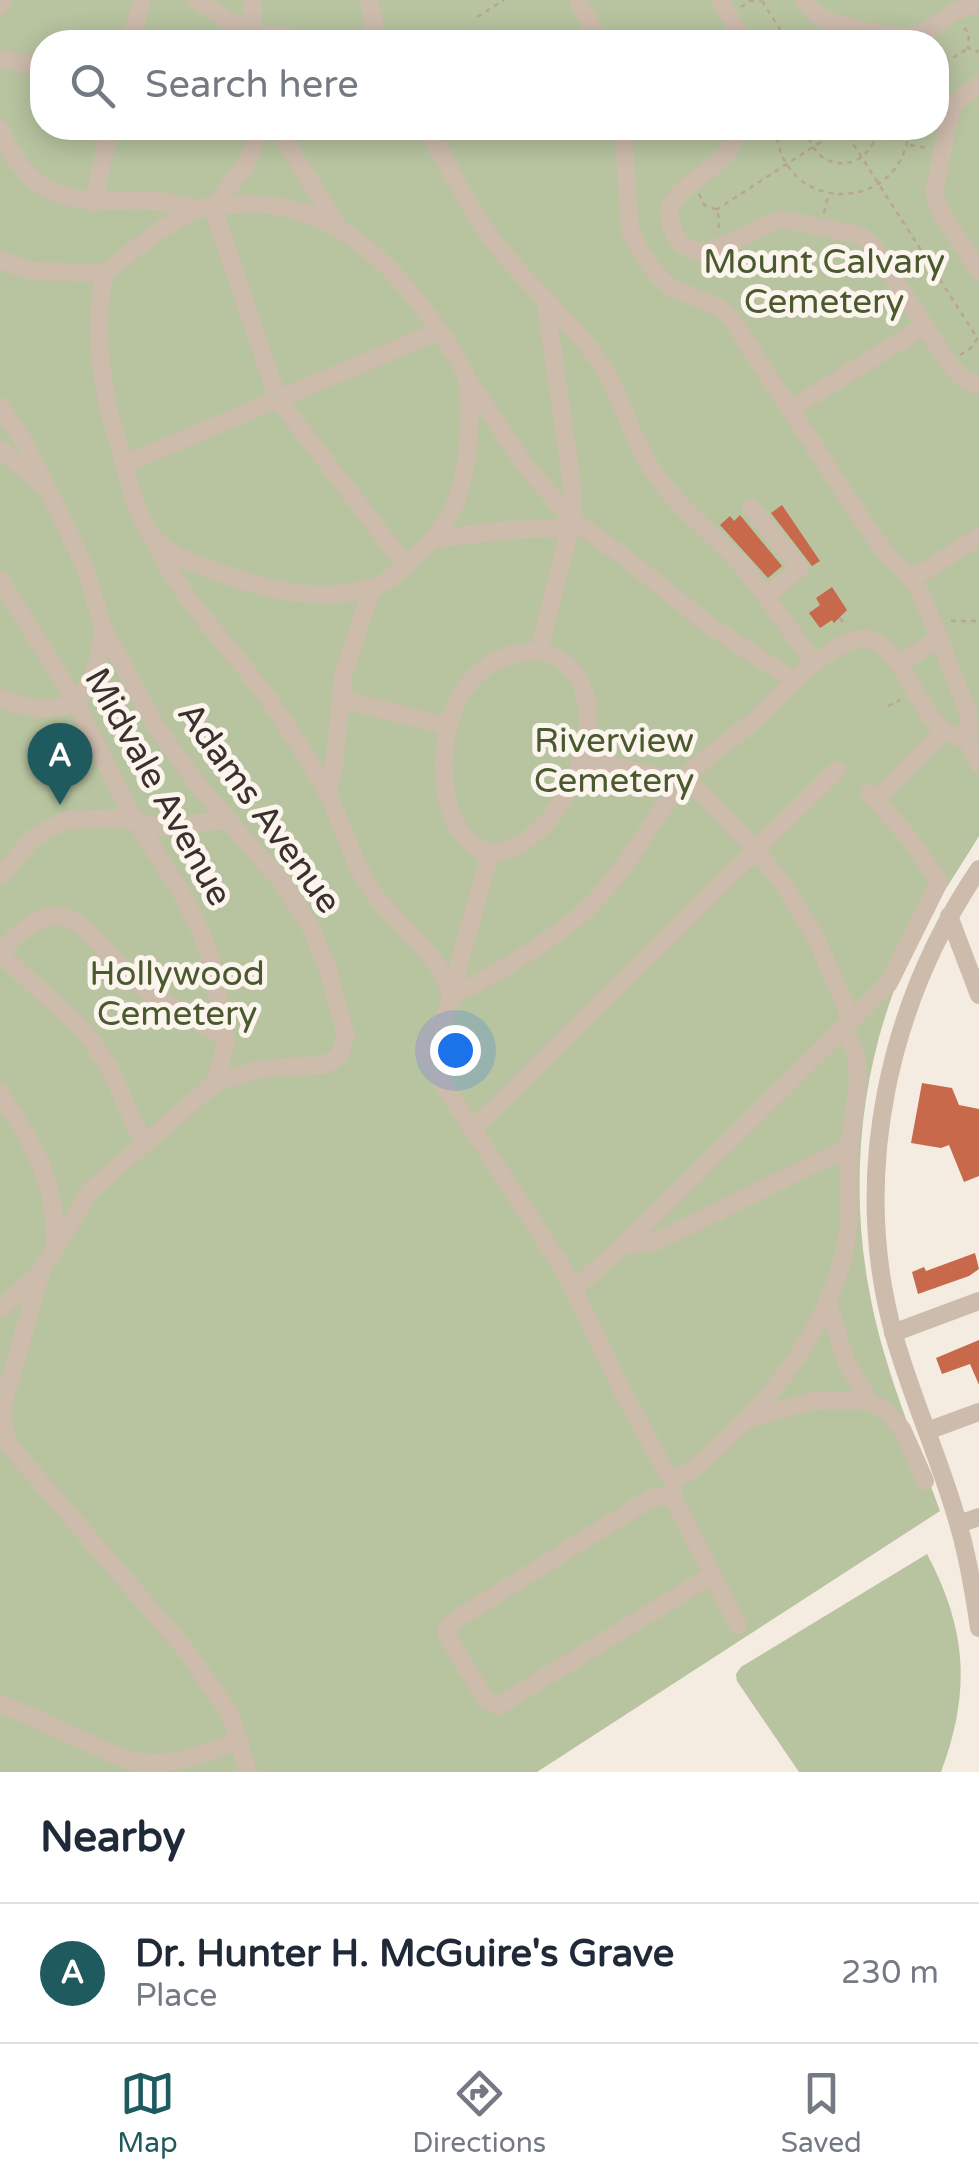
<!DOCTYPE html>
<style>
:root{--surface:#fff;--page:#f2f2f3;--text:#1f2937;--muted:#747a83;--line:#e0e1e3;--accent:#1f5a5e}
body{margin:0;font-family:"Varela Round",sans-serif;background:var(--page);color:var(--text)}
.you{position:absolute;left:455px;top:1050px;width:35px;height:35px;margin:-25px;border:8px solid #fff;border-radius:50%;background:#1a73e8;box-shadow:0 0 0 15px #1a73e833}
.badge{display:grid;place-items:center;width:65px;height:65px;border-radius:50%;background:var(--accent);color:#fff;font-size:32px;font-weight:700}
.pin{position:absolute;translate:-50% -82px;filter:drop-shadow(0 2px 5px #0008)}
.pin::after{content:'';position:absolute;top:52px;width:35px;height:30px;background:inherit;clip-path:polygon(0 0,100% 0,50% 100%)}
.list{margin:0;padding:0;list-style:none}
h2{display:flex;justify-content:space-between;align-items:center;height:130px;margin:0;padding:0 40px;font-size:42px}
h2 small{font-size:32px;font-weight:400;color:var(--muted)}
.list li{display:grid;grid-template-columns:65px 1fr auto;gap:30px;align-items:center;box-sizing:border-box;height:140px;padding:0 40px;border-top:2px solid var(--line)}
.list b{display:block;font-size:38px;white-space:nowrap}
.list p{margin:0;font-size:32px;white-space:nowrap;color:var(--muted)}
.list em{font-size:32px;font-style:normal;color:var(--muted)}
.icon{flex:none;width:55px;height:55px;fill:none;stroke:currentColor;stroke-width:2;stroke-linecap:round;stroke-linejoin:round}
.map{position:relative;flex:none;width:979px;height:1772px;overflow:hidden}
.search{position:absolute;background:var(--surface);box-shadow:0 5px 25px #0003;left:30px;right:30px;top:30px;height:110px;display:flex;align-items:center;gap:25px;box-sizing:border-box;padding:0 35px;border-radius:40px;color:var(--muted);font-size:38px}
.sheet{height:270px;background:var(--surface)}
nav{display:flex;justify-content:space-around;align-items:center;box-sizing:border-box;height:140px;border-top:2px solid var(--line);background:var(--surface);font-size:28px;color:var(--muted)}
nav a{display:grid;justify-items:center;gap:5px}
nav .on{color:var(--accent)}
.map>svg:first-child{display:block}
.green{fill:#b8c4a0;fill-rule:evenodd}
.building{fill:#c8694b}
.lines{fill:none;stroke-linecap:round;stroke-linejoin:round}
.path{stroke:#b9a596;stroke-width:2.5;stroke-dasharray:5 5;stroke-linecap:butt}
.minor{stroke:#cdbbac;stroke-width:18}
.labels{text-anchor:middle;dominant-baseline:central;stroke-width:10;stroke-linejoin:round;paint-order:stroke}
.park-label{font-size:35px;fill:#4a5a2e;stroke:#fbf5ee}
.street-label{font-size:35px;fill:#3b302b;stroke:#fbf5ee}
</style>
<div class="map">
<svg width="979" height="1772" viewBox="0 0 979 1772">
<rect width="100%" height="100%" fill="#f4ebe1"/>
<g class="green">
<path d="M0 0H979V836C961 866 940 896 923 927 863 1037 846 1172 870 1295 884 1369 915 1441 940 1511L537 1772H0ZM42 42H936V128H42Z"/>
<path d="M927 1554C967 1630 971 1691 941 1772H799L737 1681 736 1674 741 1667Z"/>
</g>
<g class="building">
<path d="M782 505 820 561 812 566 771 513Z"/>
<path d="M740 515 782 566 768 578 720 525 730 516 734 521Z"/>
<path d="M832 587 847 610 834 623 832 620 820 628 809 613 820 605 816 598Z"/>
<path d="M922 1083 952 1088 959 1105 979 1109V1176L964 1182 949 1145 941 1148 911 1143Z"/>
<path d="M975 1253 979 1269 969 1276 918 1294 912 1272 924 1267 926 1271Z"/>
<path d="M979 1340V1385L970 1364 942 1374 936 1358Z"/>
</g>
<g class="lines">
<g class="path">
<path d="M762 1 788 42"/>
<path d="M741 7 750 1H761"/>
<path d="M477 17 504 0"/>
<path d="M964 28 969 33 968 48 979 52"/>
<path d="M936 68 967 49"/>
<path d="M776 128C780 216 904 216 909 128"/>
<path d="M807 128C812 175 872 175 877 128"/>
<path d="M831 128 835 135 843 138 853 128"/>
<path d="M848 136 976 336"/>
<path d="M910 145 927 148"/>
<path d="M699 194 704 205 718 210 719 229"/>
<path d="M716 210 833 134"/>
<path d="M824 213 828 196"/>
<path d="M960 355 971 348 979 336"/>
<path d="M840 618 846 626"/>
<path d="M951 621H979"/>
<path d="M888 706 900 700"/>
</g>
<g class="minor">
<path d="M197 0 235 25 252 32 319 42"/>
<path d="M252 0 253 39"/>
<path d="M369 0 378 42"/>
<path d="M578 0 599 42"/>
<path d="M720 0 744 42"/>
<path d="M804 0C809 7 813 13 820 17 837 26 896 40 915 35 939 29 954 4 979 5"/>
<path d="M0 6 3 0"/>
<path d="M131 42 142 0"/>
<path d="M0 59 42 67"/>
<path d="M979 84 952 106 934 192 940 211 979 271"/>
<path d="M260 128 246 165 213 208 278 399 406 566"/>
<path d="M277 128 337 225"/>
<path d="M425 128C450 163 465 204 491 238 524 283 569 317 601 364 624 399 631 439 654 472 676 506 710 531 737 560 766 592 788 630 815 663"/>
<path d="M623 128 630 231C636 244 656 277 668 285 687 298 710 299 728 314L863 521 887 555 908 574 923 598 969 714 968 741 979 764"/>
<path d="M737 128C731 168 689 174 670 206 668 232 679 250 706 253L781 219 859 235 873 246 950 365 963 379 979 385"/>
<path d="M0 129C45 238 118 182 196 209"/>
<path d="M93 203 110 128"/>
<path d="M0 260 31 271 105 273"/>
<path d="M469 381 523 463 572 520 622 555 714 629 796 681"/>
<path d="M0 406 26 445 45 485"/>
<path d="M792 408 925 326"/>
<path d="M0 449 48 490 85 567 103 627 155 725 198 785 284 885 311 928 327 967 346 1036 339 1056 324 1065 265 1068 216 1082"/>
<path d="M125 464 439 331C448 345 461 361 466 377 471 393 470 414 469 430 466 489 455 524 408 563 397 573 386 584 371 588 324 601 273 592 229 576 206 568 170 557 154 538 135 517 127 473 119 446 102 391 91 330 105 273 129 254 166 223 194 210 202 207 215 207 224 206 319 191 391 258 439 331"/>
<path d="M751 508 800 568 766 596"/>
<path d="M154 539C183 607 243 657 282 719 297 742 313 766 326 791 344 825 352 862 374 894 394 921 450 964 450 998 449 1016 433 1031 424 1044L425 1056 564 1270 624 1394 668 1475 676 1478C693 1472 705 1458 719 1446 776 1395 829 1324 845 1248 853 1212 846 1176 850 1140 854 1105 869 1059 842 1029"/>
<path d="M435 539 507 530 561 528 572 520"/>
<path d="M0 580 75 700 127 807 179 889 200 930 210 956 226 1041 216 1082 90 1191 41 1272 0 1309"/>
<path d="M911 580 979 536"/>
<path d="M539 651C642 674 562 866 483 851 452 834 445 804 444 771 443 710 470 652 539 651Z"/>
<path d="M539 651 572 520V485L545 298"/>
<path d="M898 664 940 638"/>
<path d="M0 698C70 727 98 697 103 628"/>
<path d="M340 699 447 726"/>
<path d="M582 758 693 785 755 849 784 885 816 938 851 1019"/>
<path d="M327 792 334 768 343 676 372 588"/>
<path d="M876 800 944 731"/>
<path d="M979 869C888 1004 850 1176 894 1335 912 1399 940 1459 958 1523 968 1557 974 1593 979 1628"/>
<path d="M0 876 33 838 66 820 120 818 160 827 229 820"/>
<path d="M949 916 979 995"/>
<path d="M0 953C67 874 88 941 139 984 164 1006 196 1020 225 1036"/>
<path d="M0 954 85 1031 108 1065 144 1144"/>
<path d="M450 997C493 976 556 939 590 906 629 868 651 819 686 778 704 757 728 742 750 724 776 702 834 630 871 640 900 649 917 706 941 728 948 735 959 737 968 741"/>
<path d="M450 997 490 853"/>
<path d="M0 1093C34 1146 56 1179 55 1244"/>
<path d="M473 1129 837 770"/>
<path d="M623 1246 657 1241 849 1147"/>
<path d="M41 1272 4 1401 3 1422 9 1445 189 1654 230 1714 248 1772"/>
<path d="M573 1289 623 1246 889 983 939 882 911 840 869 793"/>
<path d="M827 1300 847 1364 869 1400 888 1413 902 1429 925 1481"/>
<path d="M893 1333 979 1301"/>
<path d="M748 1419 812 1401 869 1400"/>
<path d="M927 1431 979 1412"/>
<path d="M674 1487 672 1495 738 1625"/>
<path d="M672 1495 651 1498 457 1619 447 1628 448 1638 487 1701 498 1706 712 1575"/>
<path d="M959 1524 979 1517"/>
<path d="M0 1703 120 1757C163 1772 200 1755 240 1740"/>
</g>
</g>
<g class="labels">
<g class="park-label">
<text x="824" y="262">Mount Calvary<tspan x="824" dy="40">Cemetery</tspan></text>
<text x="614" y="741">Riverview<tspan x="614" dy="40">Cemetery</tspan></text>
<text x="177" y="974">Hollywood<tspan x="177" dy="40">Cemetery</tspan></text>
</g>
<g class="street-label">
<text transform="translate(158 787) rotate(61)">Midvale Avenue</text>
<text transform="translate(259 808) rotate(54)">Adams Avenue</text>
</g>
</g>
</svg>
<div class="you"></div>
<div class="pin badge" style="left:60px;top:805px">A</div>
<div class="search"><svg class="icon" aria-label="search" viewBox="0 0 24 24"><circle cx="10" cy="10" r="6"/><path d="M15 15l6 6"/></svg>Search here</div>
</div>
<section class="sheet">
<h2>Nearby<small></small></h2>
<ul class="list">
<li><span class="badge">A</span><div><b>Dr. Hunter H. McGuire's Grave</b><p>Place</p></div><em>230 m</em></li>
</ul>
</section>
<nav>
<a class="on"><svg class="icon" aria-label="map" viewBox="0 0 24 24"><path d="M3 6l6-2 6 2 6-2v14l-6 2-6-2-6 2zM9 4v14M15 6v14"/></svg>Map</a>
<a><svg class="icon" aria-label="directions" viewBox="0 0 24 24"><path d="M12 3l9 9-9 9-9-9zM9 14v-3h6M13 9l2 2-2 2"/></svg>Directions</a>
<a><svg class="icon" aria-label="saved" viewBox="0 0 24 24"><path d="M7 4h10v16l-5-4-5 4z"/></svg>Saved</a>
</nav>
